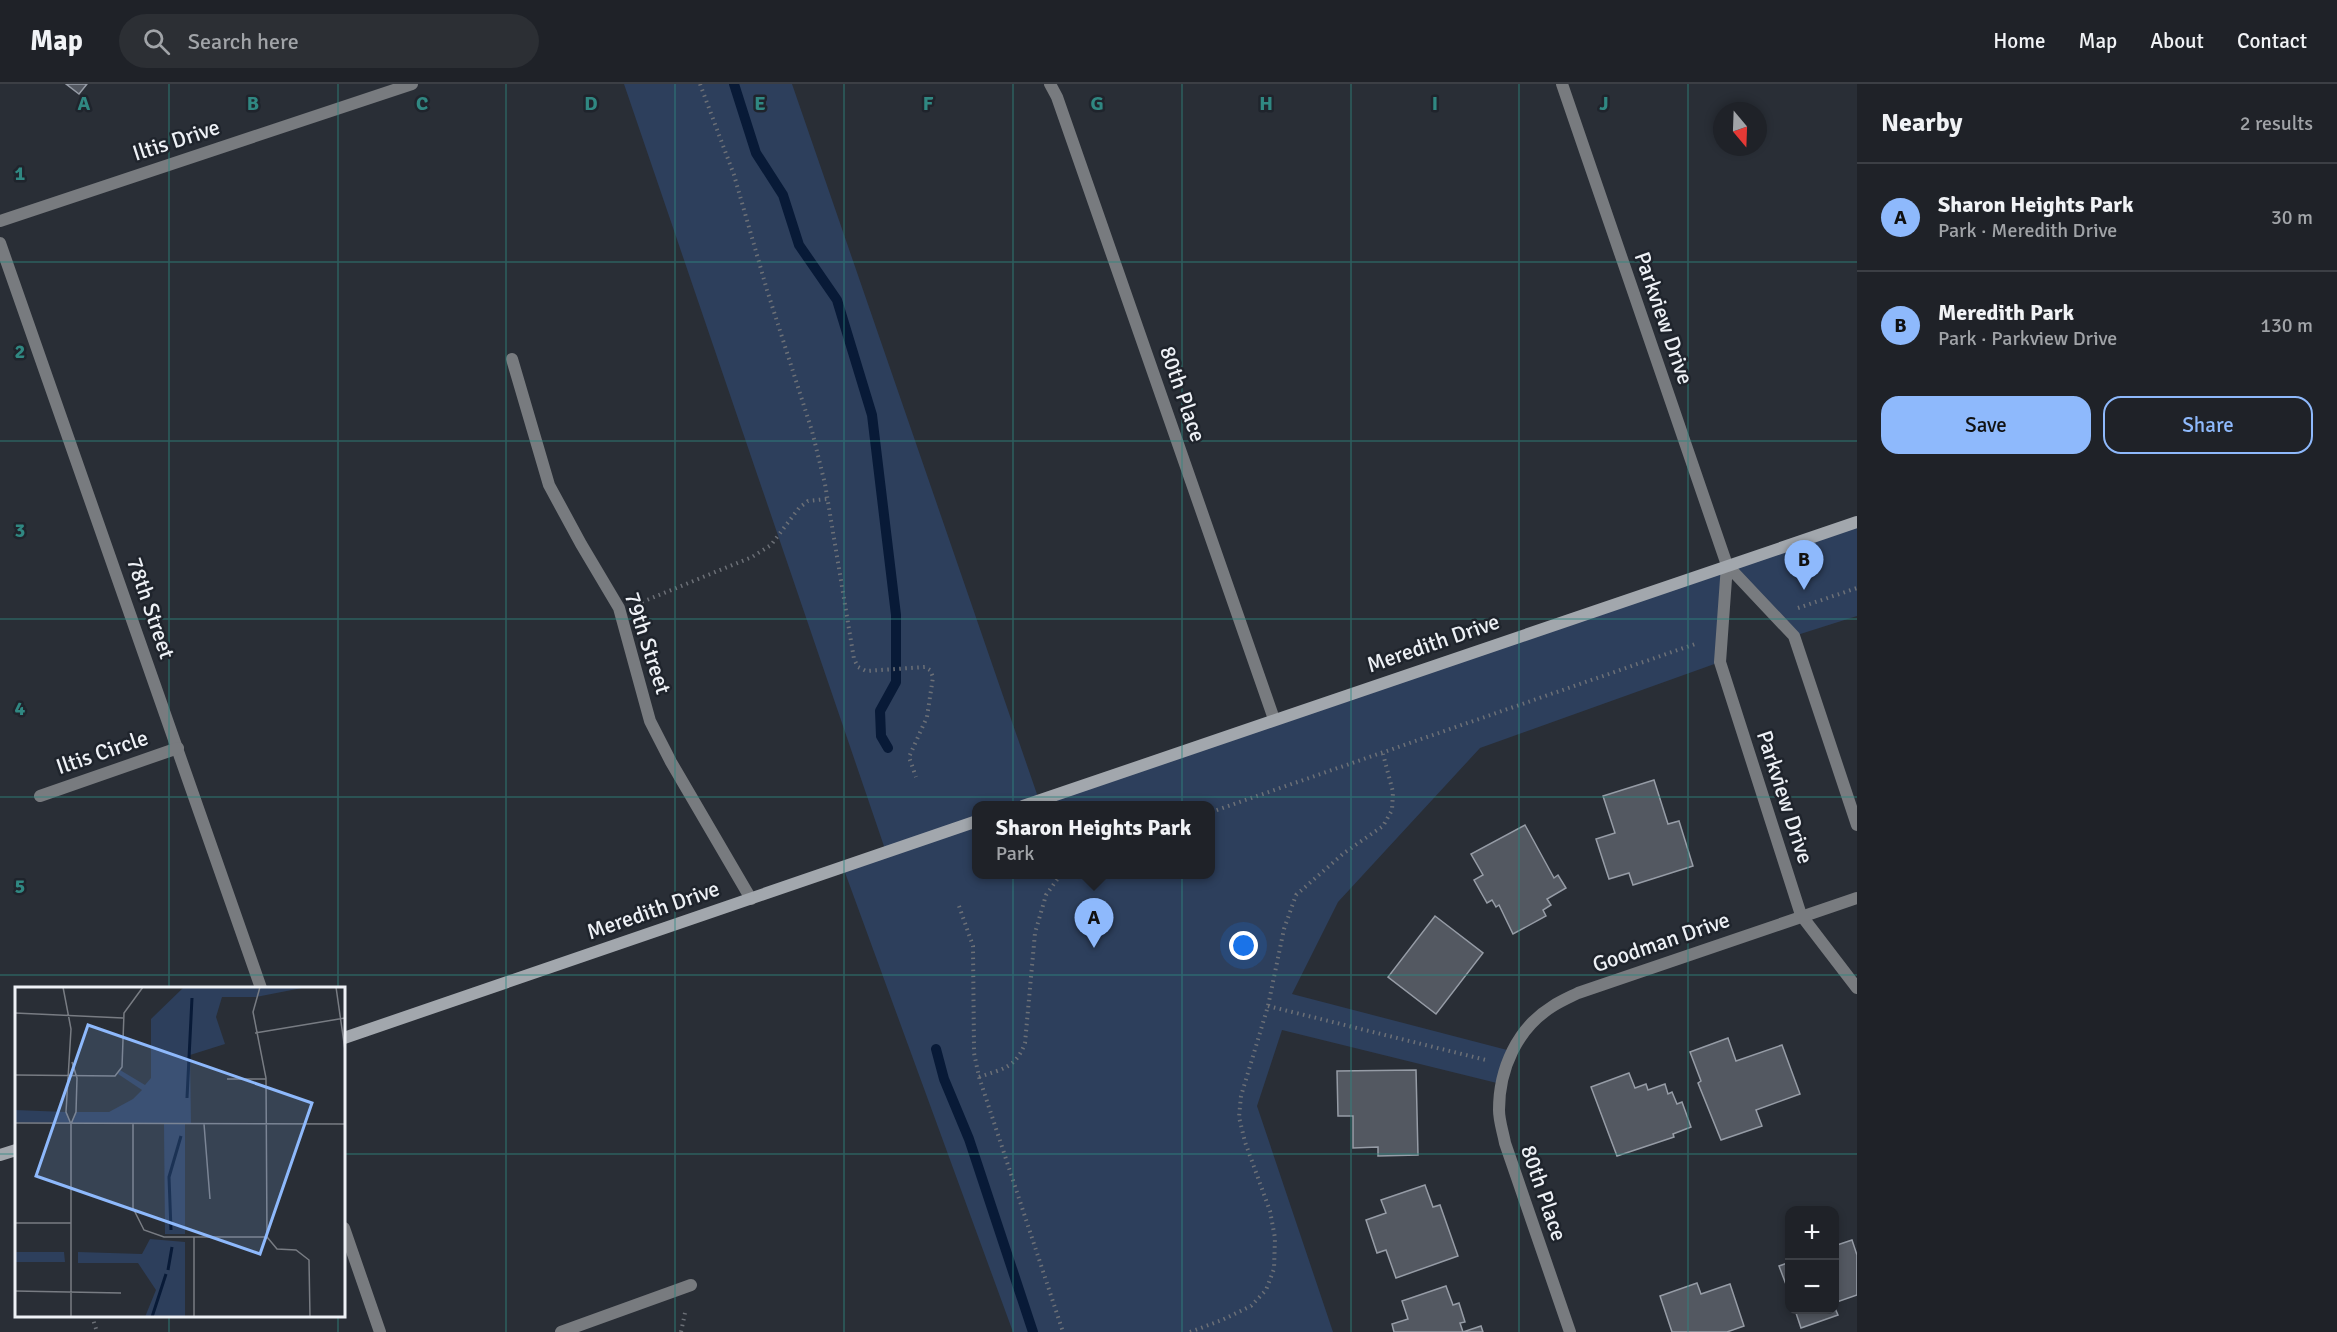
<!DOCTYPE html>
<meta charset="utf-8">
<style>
:root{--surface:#1f2228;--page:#2c2f34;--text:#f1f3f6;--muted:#a1a4a8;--line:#3c3f45;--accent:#8eb9fc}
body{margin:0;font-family:Signika,sans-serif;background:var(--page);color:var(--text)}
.controls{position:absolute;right:18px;bottom:18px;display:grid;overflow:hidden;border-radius:12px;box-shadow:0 3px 9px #0003}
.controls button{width:54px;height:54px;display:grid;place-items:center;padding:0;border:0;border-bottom:2px solid var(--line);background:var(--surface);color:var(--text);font:30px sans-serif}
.compass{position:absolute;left:1713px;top:18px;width:54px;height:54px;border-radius:50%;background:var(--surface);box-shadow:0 3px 9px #0003;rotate:161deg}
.you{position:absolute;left:1244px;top:862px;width:21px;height:21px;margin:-15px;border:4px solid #fff;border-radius:50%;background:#1a73e8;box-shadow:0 0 0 9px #1a73e833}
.badge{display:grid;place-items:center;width:39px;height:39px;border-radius:50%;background:var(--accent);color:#111;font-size:20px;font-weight:700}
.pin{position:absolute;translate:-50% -50px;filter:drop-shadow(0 2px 3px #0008)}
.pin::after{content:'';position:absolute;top:32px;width:21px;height:18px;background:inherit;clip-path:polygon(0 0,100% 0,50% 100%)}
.popup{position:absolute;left:972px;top:717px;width:243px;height:78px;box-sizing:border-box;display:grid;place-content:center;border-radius:12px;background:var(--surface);filter:drop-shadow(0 2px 4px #0005);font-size:20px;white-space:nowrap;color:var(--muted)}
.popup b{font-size:22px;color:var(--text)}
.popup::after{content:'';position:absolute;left:50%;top:100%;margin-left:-12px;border:12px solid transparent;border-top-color:var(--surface)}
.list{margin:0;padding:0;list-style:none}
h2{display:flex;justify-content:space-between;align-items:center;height:78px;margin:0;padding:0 24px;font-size:26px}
h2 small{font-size:20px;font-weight:400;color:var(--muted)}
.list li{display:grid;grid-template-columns:39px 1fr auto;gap:18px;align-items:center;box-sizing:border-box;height:108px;padding:0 24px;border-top:2px solid var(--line)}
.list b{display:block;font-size:22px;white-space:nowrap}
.list p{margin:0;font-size:20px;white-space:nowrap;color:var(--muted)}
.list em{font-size:20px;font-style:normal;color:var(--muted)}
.actions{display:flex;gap:12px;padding:18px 24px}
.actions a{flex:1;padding:14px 0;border:2px solid var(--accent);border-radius:18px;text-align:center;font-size:21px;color:var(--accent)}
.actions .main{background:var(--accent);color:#111}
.icon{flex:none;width:33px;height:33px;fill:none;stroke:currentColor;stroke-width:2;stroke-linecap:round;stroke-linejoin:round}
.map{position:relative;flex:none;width:1857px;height:1248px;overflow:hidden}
header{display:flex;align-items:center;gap:36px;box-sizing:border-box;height:84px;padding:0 30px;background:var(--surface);border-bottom:2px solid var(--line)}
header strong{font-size:28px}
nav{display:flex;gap:33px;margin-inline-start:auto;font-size:21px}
.search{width:420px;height:54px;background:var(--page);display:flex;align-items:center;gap:15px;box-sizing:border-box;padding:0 21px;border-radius:33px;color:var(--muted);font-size:22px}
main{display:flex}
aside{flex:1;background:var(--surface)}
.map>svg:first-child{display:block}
.green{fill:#2d3f5c;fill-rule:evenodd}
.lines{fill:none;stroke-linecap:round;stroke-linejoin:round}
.stream{stroke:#081a37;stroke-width:10}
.building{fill:#535861;stroke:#969ca6;stroke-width:1.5}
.path{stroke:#6c7077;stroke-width:4;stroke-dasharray:1.5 4.5;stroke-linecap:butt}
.street{stroke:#787b7f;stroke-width:12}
.secondary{stroke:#a2a7ad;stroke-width:12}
.grid{fill:none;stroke:#308882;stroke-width:1.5;stroke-opacity:0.55}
.labels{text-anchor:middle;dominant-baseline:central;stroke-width:5;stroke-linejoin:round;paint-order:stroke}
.street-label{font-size:22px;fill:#eef1f6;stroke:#1f242c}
.inset-river{fill:none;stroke:#081a37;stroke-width:3}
.inset-road{fill:none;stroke:#787c83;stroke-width:1.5}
.view{fill:#8eb9fc;fill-opacity:0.15;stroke:#8eb9fc;stroke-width:3}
.inset-edge{fill:none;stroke:#eef1f6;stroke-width:3}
.grid-label{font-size:20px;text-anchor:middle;font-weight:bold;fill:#308882;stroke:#1f242c;stroke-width:5;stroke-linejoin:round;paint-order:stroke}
</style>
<header>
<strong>Map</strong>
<div class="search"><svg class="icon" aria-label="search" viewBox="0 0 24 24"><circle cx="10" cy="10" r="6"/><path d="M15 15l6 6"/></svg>Search here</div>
<nav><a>Home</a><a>Map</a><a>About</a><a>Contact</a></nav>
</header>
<main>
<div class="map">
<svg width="1857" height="1248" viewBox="0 0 1857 1248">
<rect width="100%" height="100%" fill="#292e36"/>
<path class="green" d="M624 0H792L1039 716 1857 438V532L1794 552 1727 482 1720 578 1480 664 1338 818 1292 910 1511 967 1501 1000 1282 946 1257 1022 1333 1248H1013L843 783 886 768ZM977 722H1211V790H977Z"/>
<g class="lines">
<g class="stream">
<path d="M734 0 756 69 783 111 799 161 837 216 872 331 896 531V598L880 627 881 652 888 664"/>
<path d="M936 965 944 995 969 1055 1033 1248"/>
</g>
</g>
<g class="building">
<path d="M66 0H87L79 10Z"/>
<path d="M1654 696 1668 740 1679 737 1693 782 1633 801 1629 789 1609 795 1596 755 1615 749 1603 712Z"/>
<path d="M1525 741 1554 794 1558 791 1566 804 1547 815 1551 821 1543 826 1546 832 1513 850 1499 821 1496 823 1492 816 1487 819 1474 796 1483 791 1471 770Z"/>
<path d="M1435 832 1483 869 1436 930 1388 893Z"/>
<path d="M1728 954 1736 977 1782 961 1800 1010 1756 1026 1762 1042 1721 1056 1698 999 1701 997 1690 968Z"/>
<path d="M1416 986 1418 1071 1378 1072V1063L1353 1064V1032H1338L1337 987Z"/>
<path d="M1629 989 1635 1004 1646 1000 1648 1006 1665 1000 1668 1010 1672 1008 1677 1020 1682 1018 1691 1043 1673 1050 1674 1053 1617 1072 1591 1003Z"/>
<path d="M1425 1101 1433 1123 1440 1121 1458 1172 1396 1194 1386 1166 1377 1169 1366 1136 1386 1129 1381 1116Z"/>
<path d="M1852 1156 1857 1171V1211L1834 1219V1162Z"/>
<path d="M1790 1178V1211L1779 1182Z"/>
<path d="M1697 1199 1701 1210 1730 1200 1744 1242 1727 1248H1672L1660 1212Z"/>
<path d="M1446 1202 1453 1221 1459 1219 1465 1238 1460 1239 1463 1248 1481 1242 1483 1248H1394L1392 1240 1408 1235 1402 1217Z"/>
<path d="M1834 1222 1838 1231 1801 1244 1795 1226H1834Z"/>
</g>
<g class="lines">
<g class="path">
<path d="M700 0 734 91 767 206 812 347 825 400 854 575 858 583 866 587 925 583 930 586 933 593 927 633 909 673 916 693"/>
<path d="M642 518 752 473 771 461 799 424 808 417 827 415"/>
<path d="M1798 524 1857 504"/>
<path d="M1211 728 1698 559"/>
<path d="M959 822 973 862 974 969 979 993 1063 1248"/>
<path d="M1268 922 1486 976"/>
<path d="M979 993C1002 985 1016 984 1025 959L1035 849 1046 811 1061 790"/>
<path d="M92 1232 97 1248"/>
<path d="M681 1248 685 1229"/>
<path d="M1190 1248 1222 1236 1251 1222 1266 1206 1274 1185 1275 1154 1270 1127 1245 1058 1239 1033 1241 1012 1268 922 1284 845 1296 811 1344 769 1383 742 1392 726 1393 708 1383 670"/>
</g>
<g class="street">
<path d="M1050 0 1057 13 1274 635"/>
<path d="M1562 0 1727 481 1720 578 1801 831 1857 904"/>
<path d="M0 137 412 0"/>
<path d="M0 159 261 904"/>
<path d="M512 275 549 401 581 460 619 524 650 637 671 678 751 815"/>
<path d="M1727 481 1794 552 1857 741"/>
<path d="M40 712 178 664"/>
<path d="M344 1144 380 1248"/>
<path d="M561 1248 691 1201"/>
<path d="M1570 1248 1505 1059C1503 1048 1499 1037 1499 1026 1499 985 1517 944 1553 922 1561 917 1570 913 1578 909L1857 814"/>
</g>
<g class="secondary">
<path d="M1023 722 1857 438"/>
<path d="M344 954 977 737"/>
<path d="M0 1071 16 1066"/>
</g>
</g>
<path class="grid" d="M169 0V904M338 0V904M506 0V1248M675 0V1248M844 0V1248M1013 0V1248M1182 0V1248M1351 0V1248M1519 0V1248M1688 0V1248M0 178H1857M0 357H1857M0 535H1857M0 713H1857M0 891H1857M0 1070H16M344 1070H1857M169 1232V1248M338 1232V1248"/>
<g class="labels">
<g class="street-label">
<text transform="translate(176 56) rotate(-18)">Iltis Drive</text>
<text transform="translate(1664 234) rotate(71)">Parkview Drive</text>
<text transform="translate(1183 310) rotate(71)">80th Place</text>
<text transform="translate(151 524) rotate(71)">78th Street</text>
<text transform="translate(648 559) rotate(72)">79th Street</text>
<text transform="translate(1433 559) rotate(-19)">Meredith Drive</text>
<text transform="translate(102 668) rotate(-19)">Iltis Circle</text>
<text transform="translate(1785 713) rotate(72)">Parkview Drive</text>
<text transform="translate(653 826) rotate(-19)">Meredith Drive</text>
<text transform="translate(1661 858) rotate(-19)">Goodman Drive</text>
<text transform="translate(1544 1109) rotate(71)">80th Place</text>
</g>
</g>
<g transform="translate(15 903)">
<rect width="330" height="330" fill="#292e36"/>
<path d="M169 0H292L241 10H207L201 30 210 57 175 68 176 137H170V247H150L149 137 0 136V123L51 125 56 136 61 125H94L118 112 127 103 103 87 105 83 130 98 136 91V32ZM135 252 170 255V330H130L141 303 123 276H63V265L127 267ZM0 265H49L50 275H0Z" fill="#2d3f5c"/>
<path class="inset-river" d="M172 111 177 11M156 243 154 190 166 149M153 283 157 260M137 330 151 287"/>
<path class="inset-road" d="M48 0 56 42 51 125 56 137M245 0 238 25 251 91 252 250M321 0 330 63M0 26 108 31M240 46 330 31M0 88 100 89 107 80 109 26 128 0M212 92H251M0 136 330 137M118 137V221L129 243 149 250H252M189 137 195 212M0 236H56M179 250V330M252 250 262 262 281 263 294 273 295 330M0 304 106 306M56 330V137L61 125 62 91 57 75"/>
<path class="view" d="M73 38 297 116 245 267 21 189Z"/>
<rect width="330" height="330" class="inset-edge"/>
</g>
<g class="grid-label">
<text x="84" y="26">A</text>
<text x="253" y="26">B</text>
<text x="422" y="26">C</text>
<text x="591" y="26">D</text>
<text x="760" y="26">E</text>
<text x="928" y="26">F</text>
<text x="1097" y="26">G</text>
<text x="1266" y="26">H</text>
<text x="1435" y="26">I</text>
<text x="1604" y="26">J</text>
<text x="20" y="96">1</text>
<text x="20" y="274">2</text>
<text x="20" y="453">3</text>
<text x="20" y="631">4</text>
<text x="20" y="809">5</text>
</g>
</svg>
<div class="controls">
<button>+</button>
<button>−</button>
</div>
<svg class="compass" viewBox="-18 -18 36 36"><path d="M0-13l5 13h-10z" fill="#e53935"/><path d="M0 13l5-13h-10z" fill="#a1a4a8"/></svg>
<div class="you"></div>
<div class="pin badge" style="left:1094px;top:864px">A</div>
<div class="popup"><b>Sharon Heights Park</b>Park</div>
<div class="pin badge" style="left:1804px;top:506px">B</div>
</div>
<aside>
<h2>Nearby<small>2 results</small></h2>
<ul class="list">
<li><span class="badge">A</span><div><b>Sharon Heights Park</b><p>Park · Meredith Drive</p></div><em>30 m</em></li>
<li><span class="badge">B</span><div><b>Meredith Park</b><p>Park · Parkview Drive</p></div><em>130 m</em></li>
</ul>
<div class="actions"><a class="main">Save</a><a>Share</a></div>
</aside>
</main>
